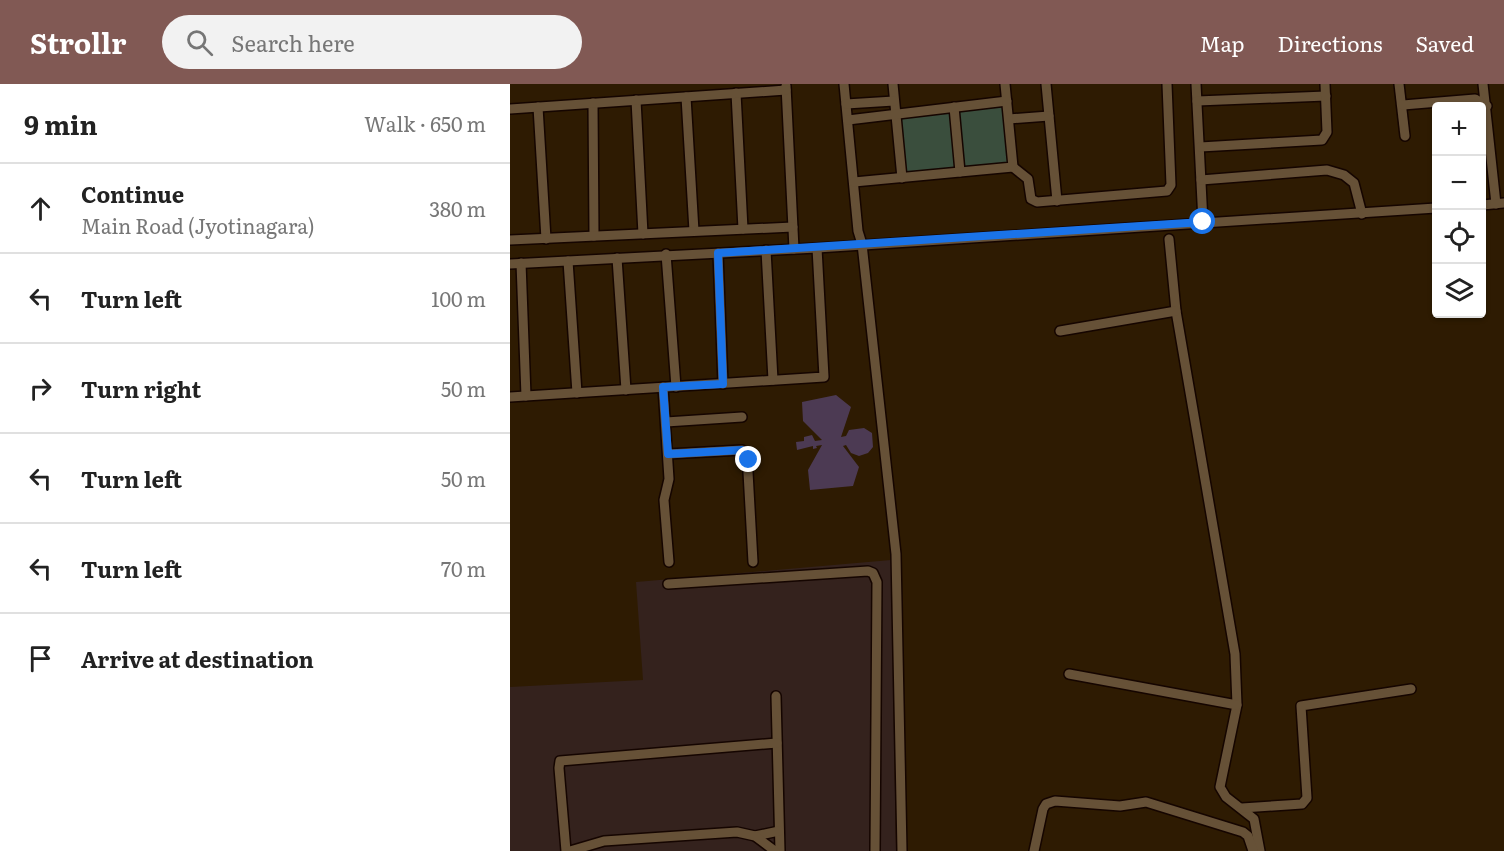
<!DOCTYPE html>
<meta charset="utf-8">
<style>
:root{--surface:#fff;--page:#f2f2f2;--text:#222;--muted:#767676;--line:#e0e0e0;--accent:#815954}
body{margin:0;font-family:Literata,serif;background:var(--page);color:var(--text)}
.controls{position:absolute;right:18px;top:18px;display:grid;overflow:hidden;border-radius:6px;box-shadow:0 2px 4px #0004}
.controls button{width:54px;height:54px;display:grid;place-items:center;padding:0;border:0;border-bottom:2px solid var(--line);background:var(--surface);color:var(--text);font:30px sans-serif}
.stop{position:absolute;width:18px;height:18px;margin:-14px;border:4px solid #1a73e8;border-radius:50%;background:#fff}
.stop.end{background:#1a73e8;border-color:#fff;box-shadow:0 2px 6px #0008}
.list{margin:0;padding:0;list-style:none}
h2{display:flex;justify-content:space-between;align-items:center;height:78px;margin:0;padding:0 24px;font-size:26px}
h2 small{font-size:20px;font-weight:400;color:var(--muted)}
.list li{display:grid;grid-template-columns:39px 1fr auto;gap:18px;align-items:center;box-sizing:border-box;height:90px;padding:0 24px;border-top:2px solid var(--line)}
.list b{display:block;font-size:22px;white-space:nowrap}
.list p{margin:0;font-size:20px;white-space:nowrap;color:var(--muted)}
.list em{font-size:20px;font-style:normal;color:var(--muted)}
.icon{flex:none;width:33px;height:33px;fill:none;stroke:currentColor;stroke-width:2;stroke-linecap:round;stroke-linejoin:round}
.map{position:relative;flex:none;width:994px;height:767px;overflow:hidden}
header{display:flex;align-items:center;gap:36px;box-sizing:border-box;height:84px;padding:0 30px;background:var(--accent);color:#fff}
header strong{font-size:28px}
nav{display:flex;gap:33px;margin-inline-start:auto;font-size:21px}
.search{width:420px;height:54px;background:var(--page);display:flex;align-items:center;gap:15px;box-sizing:border-box;padding:0 21px;border-radius:33px;color:var(--muted);font-size:22px}
main{display:flex}
aside{flex:1;background:var(--surface)}
.map>svg:first-child{display:block}
.commercial{fill:#34221d}
.green{fill:#3a4e3d}
.building{fill:#4c3a53}
.lines{fill:none;stroke-linecap:round;stroke-linejoin:round}
.minor-casing{stroke:#150500;stroke-width:12}
.minor{stroke:#665137;stroke-width:9}
.route{stroke:#1a73e8;stroke-width:8}
</style>
<header>
<strong>Strollr</strong>
<div class="search"><svg class="icon" aria-label="search" viewBox="0 0 24 24"><circle cx="10" cy="10" r="6"/><path d="M15 15l6 6"/></svg>Search here</div>
<nav><a>Map</a><a>Directions</a><a>Saved</a></nav>
</header>
<main>
<aside>
<h2>9 min<small>Walk · 650 m</small></h2>
<ul class="list">
<li><svg class="icon" aria-label="ahead" viewBox="0 0 24 24"><path d="M12 20V5M6 11l6-6 6 6"/></svg><div><b>Continue</b><p>Main Road (Jyotinagara)</p></div><em>380 m</em></li>
<li><svg class="icon" aria-label="left" viewBox="0 0 24 24"><path d="M17 20v-9H6M10 6l-5 5 5 5"/></svg><div><b>Turn left</b></div><em>100 m</em></li>
<li><svg class="icon" aria-label="right" viewBox="0 0 24 24"><path d="M7 20v-9h11M14 6l5 5-5 5"/></svg><div><b>Turn right</b></div><em>50 m</em></li>
<li><svg class="icon" aria-label="left" viewBox="0 0 24 24"><path d="M17 20v-9H6M10 6l-5 5 5 5"/></svg><div><b>Turn left</b></div><em>50 m</em></li>
<li><svg class="icon" aria-label="left" viewBox="0 0 24 24"><path d="M17 20v-9H6M10 6l-5 5 5 5"/></svg><div><b>Turn left</b></div><em>70 m</em></li>
<li><svg class="icon" aria-label="arrive" viewBox="0 0 24 24"><path d="M6 21V4h12l-3 4 3 4H6"/></svg><div><b>Arrive at destination</b></div></li>
</ul>
</aside>
<div class="map">
<svg width="994" height="767" viewBox="0 0 994 767">
<rect width="100%" height="100%" fill="#2e1b02"/>
<path class="commercial" d="M381 476 386 767H0V603L133 596 126 498Z"/>
<g class="green">
<path d="M492 22 498 79 455 83 449 26Z"/>
<path d="M439 28 445 83 395 89 389 33Z"/>
</g>
<path class="building" d="M326 311 341 323 331 353 336 352 339 346 354 344 362 349 363 363 358 369 349 372 341 369 336 361 333 362 349 383 343 402 300 406 298 386 312 361 306 362 307 364 303 365V362L287 366 286 358 294 357V353L302 351 305 357 312 356 293 337 292 318Z"/>
<g class="lines">
<defs>
<g id="minor">
<path d="M334 0 348 147 352 160 386 470 392 767"/>
<path d="M383 0 392 94"/>
<path d="M536 0 547 117"/>
<path d="M686 0 693 138"/>
<path d="M889 0 895 52"/>
<path d="M973 0 986 120"/>
<path d="M276 2 284 165"/>
<path d="M226 9 233 145"/>
<path d="M176 13 184 147"/>
<path d="M126 16 133 150"/>
<path d="M687 17 816 12"/>
<path d="M83 19 84 152"/>
<path d="M336 20 384 17"/>
<path d="M893 21 965 15 977 22"/>
<path d="M28 23 36 155"/>
<path d="M444 23 450 88"/>
<path d="M0 25 276 6"/>
<path d="M499 35 539 32"/>
<path d="M338 36 497 17"/>
<path d="M690 63 812 56 817 48 815 0"/>
<path d="M503 83 518 95 521 115 527 118 657 107 661 101 657 0"/>
<path d="M691 96 817 86 834 91 844 99 852 130"/>
<path d="M344 98 503 83 495 0"/>
<path d="M972 121 994 119"/>
<path d="M659 155 666 227 725 570 727 621 710 703 716 713 744 735 750 767"/>
<path d="M0 156 283 143"/>
<path d="M256 166 263 296"/>
<path d="M208 169 213 300"/>
<path d="M156 170 166 303"/>
<path d="M107 174 116 306"/>
<path d="M58 177 67 309"/>
<path d="M11 179 16 312"/>
<path d="M0 180 307 164 926 124"/>
<path d="M550 247 666 227"/>
<path d="M153 303 159 395 154 416 159 478"/>
<path d="M0 313 314 293 307 164"/>
<path d="M156 338 232 333"/>
<path d="M158 370 232 366 237 370 243 478"/>
<path d="M158 500 358 487 363 489 367 498 365 767"/>
<path d="M559 590 727 621"/>
<path d="M266 612 270 767"/>
<path d="M732 724 792 720 797 714 791 622 901 605"/>
<path d="M245 752 269 747"/>
<path d="M56 767 49 684 50 677 267 659"/>
<path d="M60 767 94 757 227 748 245 752 265 767"/>
<path d="M524 767 533 725 536 720 545 717 610 722 636 718 733 748 738 752 743 767"/>
</g>
</defs>
<use href="#minor" class="minor-casing"/>
<use href="#minor" class="minor"/>
</g>
<g class="lines">
<path class="route" d="M239 376 232 366 158 370 153 303 213 300 208 169 693 138"/>
</g>
</svg>
<div class="controls">
<button>+</button>
<button>−</button>
<button><svg class="icon" aria-label="locate" viewBox="0 0 24 24"><circle cx="12" cy="12" r="6"/><path d="M12 2v4M12 18v4M2 12h4M18 12h4"/></svg></button>
<button><svg class="icon" aria-label="layers" viewBox="0 0 24 24"><path d="M12 4l9 5-9 5-9-5zM3 14l9 5 9-5"/></svg></button>
</div>
<div class="stop" style="left:693px;top:138px"></div>
<div class="stop end" style="left:239px;top:376px"></div>
</div>
</main>
